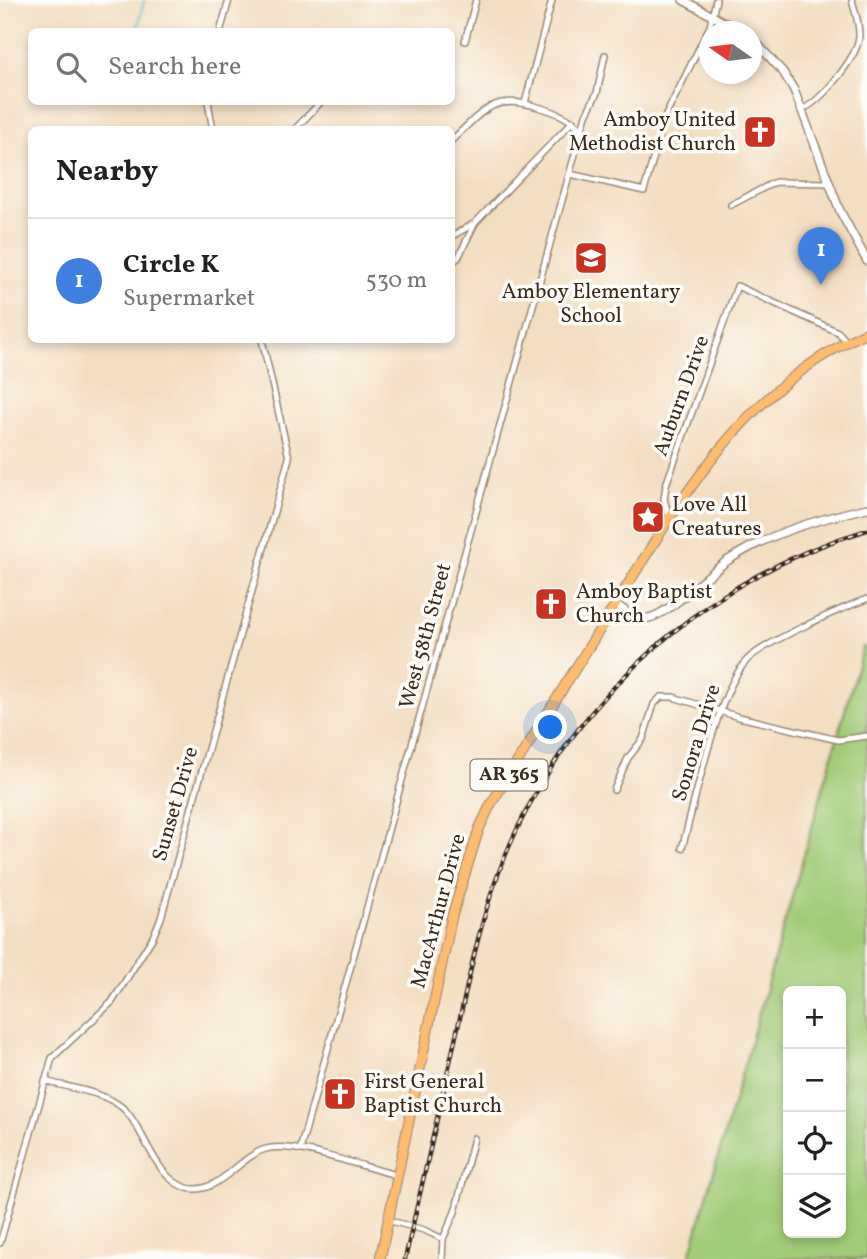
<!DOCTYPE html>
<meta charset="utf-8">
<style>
:root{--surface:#fff;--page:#f2f2f2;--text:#202124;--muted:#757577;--line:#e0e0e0;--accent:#c8321e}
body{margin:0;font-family:Vollkorn,serif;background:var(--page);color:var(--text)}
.controls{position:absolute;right:21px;bottom:21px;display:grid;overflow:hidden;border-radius:10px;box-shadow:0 4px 10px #0003}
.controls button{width:63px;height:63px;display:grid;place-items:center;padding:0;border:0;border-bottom:2px solid var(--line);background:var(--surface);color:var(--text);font:35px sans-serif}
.compass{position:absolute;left:699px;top:21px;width:63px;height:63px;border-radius:50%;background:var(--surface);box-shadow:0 4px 10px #0003;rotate:284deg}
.you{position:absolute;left:551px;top:728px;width:24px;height:24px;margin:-18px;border:5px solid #fff;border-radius:50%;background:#1a73e8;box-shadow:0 0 0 10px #1a73e833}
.badge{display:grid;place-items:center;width:46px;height:46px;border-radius:50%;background:var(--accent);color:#fff;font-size:23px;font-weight:700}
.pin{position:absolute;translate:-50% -58px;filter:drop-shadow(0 2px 4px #0008)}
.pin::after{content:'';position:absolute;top:37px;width:24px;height:21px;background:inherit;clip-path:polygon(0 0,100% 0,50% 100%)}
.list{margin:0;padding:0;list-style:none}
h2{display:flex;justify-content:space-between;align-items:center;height:91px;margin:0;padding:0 28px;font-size:30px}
h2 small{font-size:23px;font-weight:400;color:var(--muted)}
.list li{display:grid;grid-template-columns:46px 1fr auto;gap:21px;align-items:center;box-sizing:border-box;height:126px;padding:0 28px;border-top:2px solid var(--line)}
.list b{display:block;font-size:26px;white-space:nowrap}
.list p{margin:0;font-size:23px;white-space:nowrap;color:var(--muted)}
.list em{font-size:23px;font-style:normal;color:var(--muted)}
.icon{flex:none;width:38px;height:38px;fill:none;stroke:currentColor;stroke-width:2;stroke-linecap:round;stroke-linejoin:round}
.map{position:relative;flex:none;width:867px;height:1259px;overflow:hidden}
.search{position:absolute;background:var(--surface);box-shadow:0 4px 10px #0003;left:28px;top:28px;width:427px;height:77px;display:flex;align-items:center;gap:18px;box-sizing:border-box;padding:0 24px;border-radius:10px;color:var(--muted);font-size:26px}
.panel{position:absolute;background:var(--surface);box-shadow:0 4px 10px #0003;left:28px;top:126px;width:427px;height:217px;border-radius:10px}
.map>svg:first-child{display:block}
.green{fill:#a0cb77;stroke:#6e7a4a;stroke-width:2;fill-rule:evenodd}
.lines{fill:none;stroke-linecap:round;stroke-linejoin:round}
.stream{stroke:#52becc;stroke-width:2}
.minor-casing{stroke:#988470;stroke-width:8}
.tertiary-casing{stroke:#988470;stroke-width:10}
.primary-casing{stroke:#988470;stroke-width:11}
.minor{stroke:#fff;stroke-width:5}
.tertiary{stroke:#fff;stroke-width:7}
.primary{stroke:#fdbc70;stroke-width:9}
.rail-casing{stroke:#3b2a1e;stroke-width:4.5}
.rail{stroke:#fdfcf7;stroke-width:2;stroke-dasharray:5;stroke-linecap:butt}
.labels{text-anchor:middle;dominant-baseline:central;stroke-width:7;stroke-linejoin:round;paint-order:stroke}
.shield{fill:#fdfcf7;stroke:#75695f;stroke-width:2}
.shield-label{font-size:19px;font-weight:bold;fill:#3b2a1e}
.poi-label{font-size:21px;fill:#3b2a1e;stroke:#fdfcf7;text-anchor:start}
.street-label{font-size:21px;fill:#3b2a1e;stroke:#fdfcf7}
</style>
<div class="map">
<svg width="867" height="1259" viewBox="0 0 867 1259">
<rect width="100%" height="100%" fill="#fdfcf7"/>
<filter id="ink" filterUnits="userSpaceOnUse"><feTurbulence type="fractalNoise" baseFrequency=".0143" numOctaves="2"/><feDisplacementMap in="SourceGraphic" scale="14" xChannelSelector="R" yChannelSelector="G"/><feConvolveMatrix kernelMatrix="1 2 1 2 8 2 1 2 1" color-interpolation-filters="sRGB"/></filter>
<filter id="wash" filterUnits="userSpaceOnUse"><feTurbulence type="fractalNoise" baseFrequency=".00686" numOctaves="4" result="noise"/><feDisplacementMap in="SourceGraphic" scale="28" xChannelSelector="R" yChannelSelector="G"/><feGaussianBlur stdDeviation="1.57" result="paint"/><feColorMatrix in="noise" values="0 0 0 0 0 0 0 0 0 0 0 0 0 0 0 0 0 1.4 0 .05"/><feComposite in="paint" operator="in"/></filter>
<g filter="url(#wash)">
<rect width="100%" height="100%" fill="#f4dec1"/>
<path class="green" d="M863 647 867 648V1259H689ZM788 991H841V1233H788Z"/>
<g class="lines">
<g class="stream">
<path d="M137 32 144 0"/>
<path d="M31 44 32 45"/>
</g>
</g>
</g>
<g filter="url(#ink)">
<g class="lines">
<defs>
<g id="minor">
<path d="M220 32 229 0"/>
<path d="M465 41 476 0"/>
<path d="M208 102 213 130"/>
<path d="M525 103 552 0"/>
<path d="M803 109C821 101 857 58 859 37 860 25 855 12 852 0"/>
<path d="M294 130 321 102"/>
<path d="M452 140C483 111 493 93 538 107 556 112 568 117 582 130"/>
<path d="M570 174 644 191 665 117 710 26 716 0"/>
<path d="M731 205 775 182 829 183"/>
<path d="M475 223 573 121"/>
<path d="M452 236 475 223 458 258 452 262"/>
<path d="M669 517 664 499 666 485 737 286 838 332 847 342"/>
<path d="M614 790 628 758 643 739 654 704 661 697H673L739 717 838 740 867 736"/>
<path d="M682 848C695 802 717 692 747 660 763 643 842 608 867 599"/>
<path d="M45 1081C69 1088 107 1092 125 1110 146 1132 155 1179 187 1188 218 1196 239 1156 266 1149 293 1141 366 1168 396 1175"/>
<path d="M300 1150 561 204 586 115 597 93 605 55"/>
<path d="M387 1220 424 1230 443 1239"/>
<path d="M0 1243 52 1058 112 1002 153 937 161 918 289 458 262 340"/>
<path d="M442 1259 443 1239 455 1212 474 1138"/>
</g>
<g id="tertiary">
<path d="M683 0 742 32"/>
<path d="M752 38 783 72 794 90 840 211 867 261"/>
<path d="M615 604C625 611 637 620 649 618 669 614 708 574 727 561 769 533 819 519 867 508"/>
</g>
<path id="primary" d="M380 1259 452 916 479 829 491 804C533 737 574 671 615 605 684 495 743 389 867 332"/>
</defs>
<use href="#minor" class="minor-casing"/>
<use href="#tertiary" class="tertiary-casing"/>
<use href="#primary" class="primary-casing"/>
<use href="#minor" class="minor"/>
<use href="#tertiary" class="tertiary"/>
<use href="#primary" class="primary"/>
<defs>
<path id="rail" d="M405 1259C423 1182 440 1104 458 1027 470 972 481 917 502 864 565 704 702 579 867 530"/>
</defs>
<use href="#rail" class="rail-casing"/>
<use href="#rail" class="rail"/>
</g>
</g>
<defs>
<symbol id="church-square" viewBox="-11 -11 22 22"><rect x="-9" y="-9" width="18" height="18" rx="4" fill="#c8321e" stroke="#fdfcf7"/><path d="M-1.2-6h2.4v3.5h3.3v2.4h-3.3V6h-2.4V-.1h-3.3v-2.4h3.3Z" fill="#fff"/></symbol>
<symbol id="school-square" viewBox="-11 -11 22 22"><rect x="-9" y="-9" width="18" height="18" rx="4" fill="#c8321e" stroke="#fdfcf7"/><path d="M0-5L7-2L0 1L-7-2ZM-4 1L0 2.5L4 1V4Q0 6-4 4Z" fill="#fff"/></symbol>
<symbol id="sight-square" viewBox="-11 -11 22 22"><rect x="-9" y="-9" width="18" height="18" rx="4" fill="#c8321e" stroke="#fdfcf7"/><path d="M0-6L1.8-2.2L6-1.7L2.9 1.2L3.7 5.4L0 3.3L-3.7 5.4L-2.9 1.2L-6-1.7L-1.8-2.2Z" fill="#fff"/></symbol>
</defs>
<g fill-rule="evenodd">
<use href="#church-square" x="741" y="113" width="38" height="38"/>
<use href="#school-square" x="572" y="239" width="38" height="38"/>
<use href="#sight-square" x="629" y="498" width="38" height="38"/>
<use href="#church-square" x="532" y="585" width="38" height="38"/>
<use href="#church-square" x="321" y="1075" width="38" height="38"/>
</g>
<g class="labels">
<rect class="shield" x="470.5" y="759.5" width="77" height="31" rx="5"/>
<g class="shield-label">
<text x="509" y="775">AR 365</text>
</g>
<g class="poi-label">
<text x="736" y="120" text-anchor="end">Amboy United<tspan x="736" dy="24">Methodist Church</tspan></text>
<text x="591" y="292" text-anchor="middle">Amboy Elementary<tspan x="591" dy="24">School</tspan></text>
<text x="672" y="505">Love All<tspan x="672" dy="24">Creatures</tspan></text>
<text x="576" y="592">Amboy Baptist<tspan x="576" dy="24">Church</tspan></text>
<text x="364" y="1082">First General<tspan x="364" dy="24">Baptist Church</tspan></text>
</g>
<g class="street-label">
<text transform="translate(682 396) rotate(-70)">Auburn Drive</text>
<text transform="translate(426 636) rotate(-75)">West 58th Street</text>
<text transform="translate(697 743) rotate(-73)">Sonora Drive</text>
<text transform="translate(176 804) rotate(-74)">Sunset Drive</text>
<text transform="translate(439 911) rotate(-75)">MacArthur Drive</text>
</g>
</g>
</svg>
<div class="controls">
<button>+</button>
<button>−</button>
<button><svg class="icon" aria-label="locate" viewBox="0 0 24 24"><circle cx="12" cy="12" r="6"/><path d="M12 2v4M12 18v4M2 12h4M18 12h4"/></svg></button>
<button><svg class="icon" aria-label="layers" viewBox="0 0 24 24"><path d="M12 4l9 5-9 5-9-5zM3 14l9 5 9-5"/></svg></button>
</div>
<svg class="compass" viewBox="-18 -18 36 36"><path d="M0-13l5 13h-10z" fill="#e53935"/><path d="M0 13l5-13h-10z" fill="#757577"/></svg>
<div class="you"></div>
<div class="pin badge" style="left:821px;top:285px;background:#3f7fe0">1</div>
<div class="search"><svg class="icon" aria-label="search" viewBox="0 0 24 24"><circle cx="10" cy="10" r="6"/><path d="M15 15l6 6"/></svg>Search here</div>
<section class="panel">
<h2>Nearby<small></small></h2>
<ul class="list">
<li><span class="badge" style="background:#3f7fe0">1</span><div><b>Circle K</b><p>Supermarket</p></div><em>530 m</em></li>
</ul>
</section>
</div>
